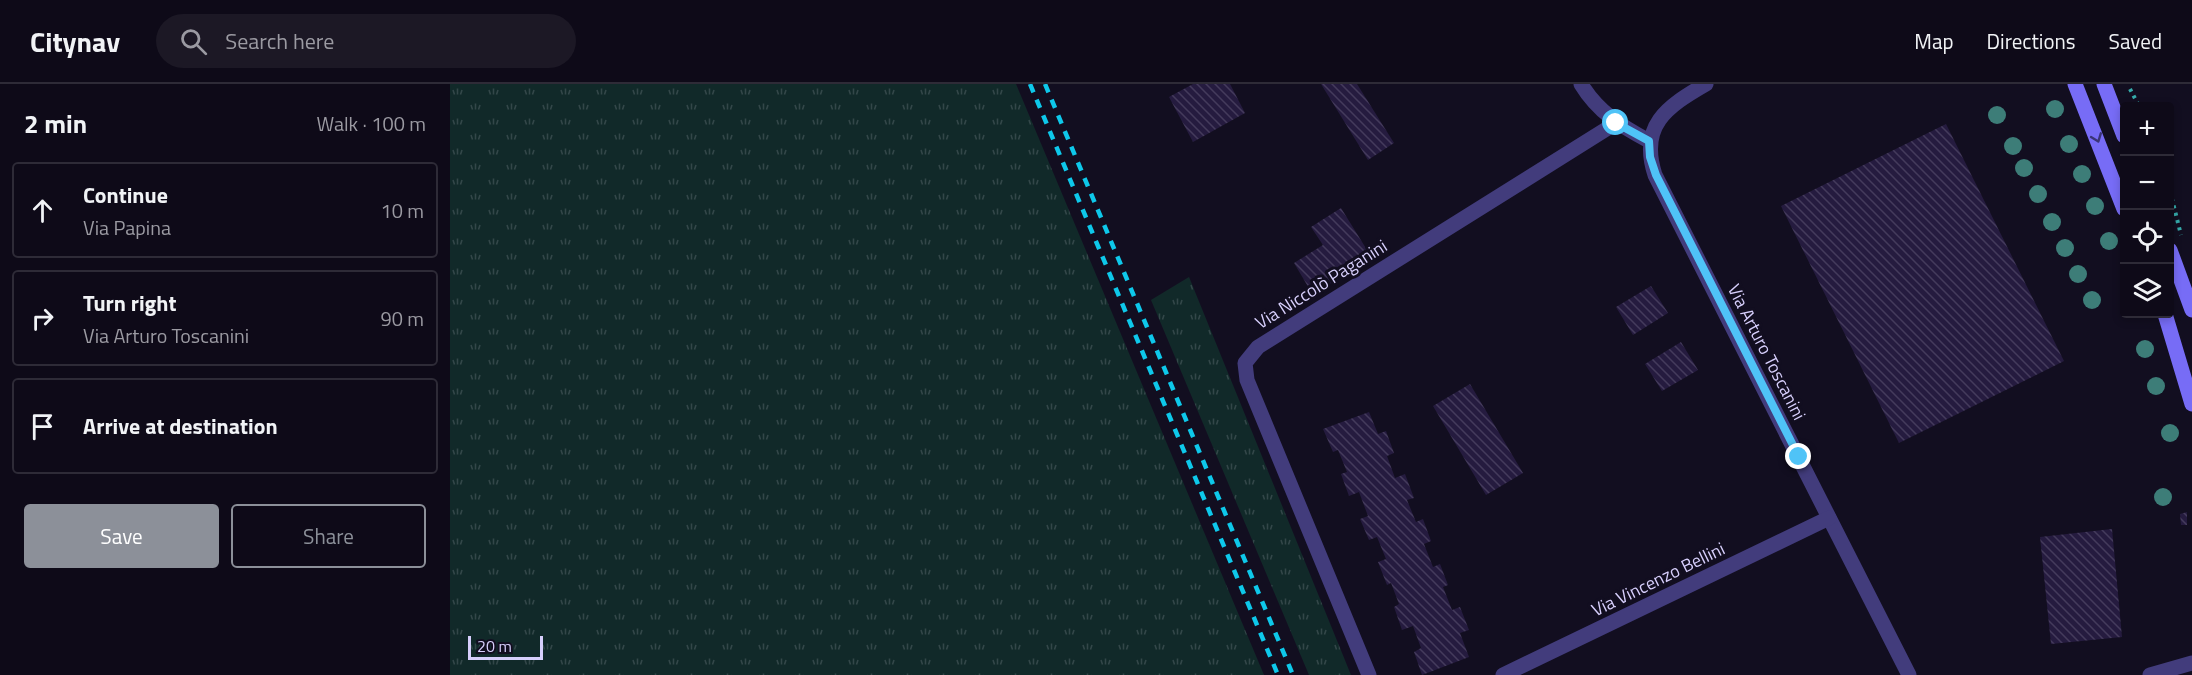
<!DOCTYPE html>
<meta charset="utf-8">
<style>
:root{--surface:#0e0a18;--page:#1c1825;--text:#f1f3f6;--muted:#9b9aa2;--line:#2e2b37;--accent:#8c9099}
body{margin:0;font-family:"Titillium Web",sans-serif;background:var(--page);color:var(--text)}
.controls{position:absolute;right:18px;top:18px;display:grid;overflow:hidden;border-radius:6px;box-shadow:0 3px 9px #0003}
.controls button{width:54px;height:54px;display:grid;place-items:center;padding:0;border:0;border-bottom:2px solid var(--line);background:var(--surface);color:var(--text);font:30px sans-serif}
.scale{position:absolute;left:18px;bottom:15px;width:75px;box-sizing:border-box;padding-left:6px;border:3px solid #d7cffc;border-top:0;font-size:16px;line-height:21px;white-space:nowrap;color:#d7cffc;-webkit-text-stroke:4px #120e20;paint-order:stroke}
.stop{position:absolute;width:18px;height:18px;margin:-14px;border:4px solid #4fc3f7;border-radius:50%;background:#fff}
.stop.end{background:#4fc3f7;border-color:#fff;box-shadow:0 2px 6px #0008}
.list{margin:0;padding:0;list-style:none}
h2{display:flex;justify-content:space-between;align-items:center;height:78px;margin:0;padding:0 24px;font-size:26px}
h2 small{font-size:20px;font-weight:400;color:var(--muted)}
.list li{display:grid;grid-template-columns:39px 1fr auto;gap:18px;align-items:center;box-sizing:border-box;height:96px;margin:0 12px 12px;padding:0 12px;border:2px solid var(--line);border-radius:6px}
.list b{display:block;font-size:22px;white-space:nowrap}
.list p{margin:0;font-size:20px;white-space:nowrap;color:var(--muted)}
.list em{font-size:20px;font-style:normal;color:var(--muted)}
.actions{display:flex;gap:12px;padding:18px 24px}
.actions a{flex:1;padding:14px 0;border:2px solid var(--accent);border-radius:6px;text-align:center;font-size:21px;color:var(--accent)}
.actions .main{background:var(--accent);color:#fff}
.icon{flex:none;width:33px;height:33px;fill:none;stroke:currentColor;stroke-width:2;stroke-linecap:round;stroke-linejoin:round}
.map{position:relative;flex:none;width:1742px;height:591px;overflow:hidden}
header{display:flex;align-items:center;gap:36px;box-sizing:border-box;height:84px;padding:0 30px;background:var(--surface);border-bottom:2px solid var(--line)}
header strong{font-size:28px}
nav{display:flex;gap:33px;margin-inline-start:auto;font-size:21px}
.search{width:420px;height:54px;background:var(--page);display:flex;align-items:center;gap:15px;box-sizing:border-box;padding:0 21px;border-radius:33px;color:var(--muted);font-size:22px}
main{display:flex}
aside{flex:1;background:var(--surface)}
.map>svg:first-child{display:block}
.grass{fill:url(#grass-tufts)}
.building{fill:url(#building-back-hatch)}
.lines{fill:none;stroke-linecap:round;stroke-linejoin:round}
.path{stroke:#35abaa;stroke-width:4;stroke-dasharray:3 4.5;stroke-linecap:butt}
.minor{stroke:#423c7c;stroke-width:15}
.secondary{stroke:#776cf6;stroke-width:15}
.rail{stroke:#0ec8ea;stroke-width:4.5;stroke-dasharray:9 8;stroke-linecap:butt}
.tree{fill:#3d7d78}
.oneway{stroke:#3a3476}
.route{stroke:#4fc3f7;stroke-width:8}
.labels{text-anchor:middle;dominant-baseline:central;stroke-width:6;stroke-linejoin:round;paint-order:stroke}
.street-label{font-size:18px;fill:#d7cffc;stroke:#120e20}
</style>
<header>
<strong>Citynav</strong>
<div class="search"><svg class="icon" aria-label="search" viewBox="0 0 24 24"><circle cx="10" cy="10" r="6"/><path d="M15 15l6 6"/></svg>Search here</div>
<nav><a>Map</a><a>Directions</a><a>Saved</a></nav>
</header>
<main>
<aside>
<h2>2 min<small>Walk · 100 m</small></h2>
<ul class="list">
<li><svg class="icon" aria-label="ahead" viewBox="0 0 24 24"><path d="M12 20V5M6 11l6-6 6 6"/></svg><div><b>Continue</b><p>Via Papina</p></div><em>10 m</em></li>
<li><svg class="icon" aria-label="right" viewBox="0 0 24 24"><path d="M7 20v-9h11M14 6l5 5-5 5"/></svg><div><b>Turn right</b><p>Via Arturo Toscanini</p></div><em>90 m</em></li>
<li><svg class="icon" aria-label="arrive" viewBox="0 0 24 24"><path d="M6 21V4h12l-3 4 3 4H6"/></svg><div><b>Arrive at destination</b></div></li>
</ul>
<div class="actions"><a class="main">Save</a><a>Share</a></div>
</aside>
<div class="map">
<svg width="1742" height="591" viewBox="0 0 1742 591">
<defs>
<pattern id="grass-tufts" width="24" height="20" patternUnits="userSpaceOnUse" patternTransform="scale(1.5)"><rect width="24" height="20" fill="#112929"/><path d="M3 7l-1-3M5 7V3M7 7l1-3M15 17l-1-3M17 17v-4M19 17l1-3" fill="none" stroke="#334749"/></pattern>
<pattern id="building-back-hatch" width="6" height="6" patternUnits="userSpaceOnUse" patternTransform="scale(1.5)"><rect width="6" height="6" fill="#251b3f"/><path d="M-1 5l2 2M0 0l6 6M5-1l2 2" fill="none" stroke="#443b5c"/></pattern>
</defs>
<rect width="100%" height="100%" fill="#120e20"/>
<g class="grass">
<path d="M0 0H566L814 591H0Z"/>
<path d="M739 193 901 591H859L701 216Z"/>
</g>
<g class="building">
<path d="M743 0H780L795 29 743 58 719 13Z"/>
<path d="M871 0H907L944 59 918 76Z"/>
<path d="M1496 40 1614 277 1449 359 1331 122Z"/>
<path d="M891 124 922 174 863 211 844 179 873 161 861 143Z"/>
<path d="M1201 202 1218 229 1183 251 1166 223Z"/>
<path d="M1231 258 1248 286 1212 307 1195 280Z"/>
<path d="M1020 300 1073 389 1036 411 983 322Z"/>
<path d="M919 328 928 350 936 347 944 369 937 372 945 394 955 390 964 414 957 416 966 438 973 435 981 457 974 460 983 483 990 480 998 501 993 503 1002 526 1010 523 1019 546 1010 549 1019 573 972 591 964 568 971 564 963 542 952 546 944 523 949 520 941 499 937 501 928 478 936 475 927 453 919 456 910 435 918 432 909 408 899 412 891 390 897 388 888 366 883 368 873 345Z"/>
<path d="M1737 428V441H1731L1730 430Z"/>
<path d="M1662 445 1672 553 1601 560 1590 453Z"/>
</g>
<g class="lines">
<g class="path">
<path d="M1680 5 1689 22"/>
<path d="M1720 107 1731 151"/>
</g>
<g class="minor">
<path d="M1131 0C1148 28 1171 42 1199 57"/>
<path d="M1256 0C1216 23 1189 42 1205 91L1459 591"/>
<path d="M919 591 797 296 795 279 808 263 1166 39"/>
<path d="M1053 591 1379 434"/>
<path d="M1700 591 1742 579"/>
</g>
<g class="secondary">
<path d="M1625 0 1674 125"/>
<path d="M1654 0 1674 52"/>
<path d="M1720 166 1742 226"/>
<path d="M1715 230 1742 320"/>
</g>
<g class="rail">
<path d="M580 0 828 591"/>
<path d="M595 0 843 591"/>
</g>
</g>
<g class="tree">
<circle cx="1605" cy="25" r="9"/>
<circle cx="1547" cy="31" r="9"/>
<circle cx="1619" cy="60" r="9"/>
<circle cx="1563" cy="62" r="9"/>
<circle cx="1574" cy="84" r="9"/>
<circle cx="1632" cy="90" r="9"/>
<circle cx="1588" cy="110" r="9"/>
<circle cx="1645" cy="122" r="9"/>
<circle cx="1602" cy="138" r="9"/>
<circle cx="1659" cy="157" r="9"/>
<circle cx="1615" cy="164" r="9"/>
<circle cx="1628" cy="190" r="9"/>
<circle cx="1642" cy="216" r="9"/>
<circle cx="1695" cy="265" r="9"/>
<circle cx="1706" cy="302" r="9"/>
<circle cx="1720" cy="349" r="9"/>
<circle cx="1713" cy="413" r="9"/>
</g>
<defs><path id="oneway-chevron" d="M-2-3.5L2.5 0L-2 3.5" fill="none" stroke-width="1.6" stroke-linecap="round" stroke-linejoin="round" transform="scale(1.5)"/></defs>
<use class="oneway" href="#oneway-chevron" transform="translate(1647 54) rotate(69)"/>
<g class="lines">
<path class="route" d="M1166 39 1199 57 1200 73 1206 91 1349 373"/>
</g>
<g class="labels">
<g class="street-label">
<text transform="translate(871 200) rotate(-32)">Via Niccolò Paganini</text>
<text transform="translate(1317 268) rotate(63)">Via Arturo Toscanini</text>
<text transform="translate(1208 495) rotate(-26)">Via Vincenzo Bellini</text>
</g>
</g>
</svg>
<div class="controls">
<button>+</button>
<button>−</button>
<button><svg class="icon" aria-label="locate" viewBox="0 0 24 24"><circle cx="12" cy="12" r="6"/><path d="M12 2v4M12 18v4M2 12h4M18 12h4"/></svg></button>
<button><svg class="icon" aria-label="layers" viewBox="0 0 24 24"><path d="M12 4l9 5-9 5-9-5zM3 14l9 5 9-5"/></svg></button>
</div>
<div class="scale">20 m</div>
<div class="stop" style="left:1166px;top:39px"></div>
<div class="stop end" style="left:1349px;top:373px"></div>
</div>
</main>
